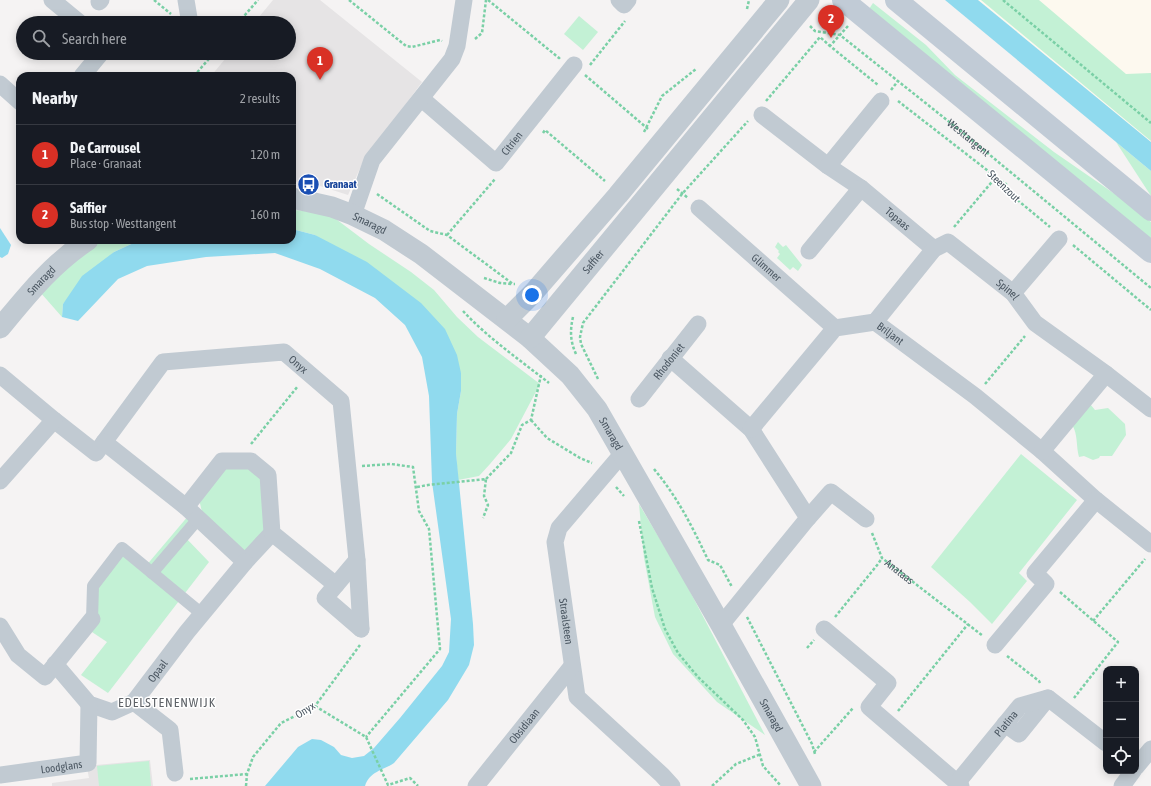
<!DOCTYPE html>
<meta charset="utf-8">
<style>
:root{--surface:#171b24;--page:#242831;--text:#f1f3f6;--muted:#9ea1a6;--line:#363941;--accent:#d93025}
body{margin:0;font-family:"Asap Condensed",sans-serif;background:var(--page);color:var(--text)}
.controls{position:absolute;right:12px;bottom:12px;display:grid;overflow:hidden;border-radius:8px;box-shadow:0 2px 10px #0003}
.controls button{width:36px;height:36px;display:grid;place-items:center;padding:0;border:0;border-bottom:1px solid var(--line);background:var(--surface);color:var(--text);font:20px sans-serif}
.you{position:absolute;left:532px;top:295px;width:14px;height:14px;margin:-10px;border:3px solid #fff;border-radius:50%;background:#1a73e8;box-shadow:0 0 0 6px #1a73e833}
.badge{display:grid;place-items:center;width:26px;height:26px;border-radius:50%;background:var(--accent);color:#fff;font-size:13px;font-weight:700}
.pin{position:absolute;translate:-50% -33px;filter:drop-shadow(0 1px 2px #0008)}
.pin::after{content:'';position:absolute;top:21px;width:14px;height:12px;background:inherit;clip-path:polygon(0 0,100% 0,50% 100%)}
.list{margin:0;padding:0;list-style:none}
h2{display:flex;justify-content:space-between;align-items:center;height:52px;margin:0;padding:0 16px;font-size:17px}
h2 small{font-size:13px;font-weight:400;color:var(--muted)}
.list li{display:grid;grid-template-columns:26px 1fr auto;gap:12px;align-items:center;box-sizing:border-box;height:60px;padding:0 16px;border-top:1px solid var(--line)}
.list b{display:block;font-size:15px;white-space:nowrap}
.list p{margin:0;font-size:13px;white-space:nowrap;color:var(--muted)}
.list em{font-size:13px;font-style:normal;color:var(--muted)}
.icon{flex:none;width:22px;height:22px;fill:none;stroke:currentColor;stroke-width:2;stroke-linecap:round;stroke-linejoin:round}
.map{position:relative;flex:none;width:1151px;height:786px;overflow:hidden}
.search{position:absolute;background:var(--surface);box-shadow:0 2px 10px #0003;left:16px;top:16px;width:280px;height:44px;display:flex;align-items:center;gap:10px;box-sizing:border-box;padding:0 14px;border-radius:22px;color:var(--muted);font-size:15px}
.panel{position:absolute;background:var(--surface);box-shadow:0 2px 10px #0003;left:16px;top:72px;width:280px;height:172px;border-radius:12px}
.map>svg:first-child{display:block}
.commercial{fill:#fdf9ef}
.education{fill:#e6e4e5}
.green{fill:#c3f1d5}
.water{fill:#90daee}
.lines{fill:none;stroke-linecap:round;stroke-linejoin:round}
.path{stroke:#7ad0a6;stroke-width:2.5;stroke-dasharray:3 2;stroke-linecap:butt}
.pedestrian{stroke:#c1cad2;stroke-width:12}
.minor{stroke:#c1cad2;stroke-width:17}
.tertiary{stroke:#c1cad2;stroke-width:21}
.secondary{stroke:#c1cbd6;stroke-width:22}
.labels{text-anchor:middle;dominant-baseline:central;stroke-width:3;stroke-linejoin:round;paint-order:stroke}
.street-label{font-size:11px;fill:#4a5661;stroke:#fff}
.transit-label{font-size:11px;font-weight:bold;fill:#164399;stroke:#fff;text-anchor:start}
.quarter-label{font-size:13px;letter-spacing:1px;fill:#5f6368;stroke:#fff}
</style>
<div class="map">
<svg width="1151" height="786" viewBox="0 0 1151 786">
<rect width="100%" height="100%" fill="#f5f3f3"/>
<path class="commercial" d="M954 0H1151V164Z"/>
<g class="education">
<path d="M273 0H320L422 82 362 164 348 195 320 186 292 181V76H211L230 53H289V23H254Z"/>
<path d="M150 760 153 786H52V783L89 778 87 768 96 765Z"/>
</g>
<g class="green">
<path d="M981 0H1039L1126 74 1151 73V141Z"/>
<path d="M873 3 926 45 955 75 1054 152 1125 201 1151 222V241L869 9Z"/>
<path d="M579 16 598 32 583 50 564 34Z"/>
<path d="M1116 142 1151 171V196Z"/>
<path d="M292 210 315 211 332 216 369 244 411 272 434 290 457 317 478 337 540 384 511 439 490 464 479 476 458 480 456 453 457 414 461 391V373L315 235 292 229Z"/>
<path d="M103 240H140L114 252 63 304 62 317 40 292 83 254Z"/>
<path d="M778 242 783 247 786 245 802 265 798 271 793 267 790 270 777 258 780 254 778 252 779 251 775 247Z"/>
<path d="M1090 404 1095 410 1108 408 1125 424 1126 435 1112 456H1100L1099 458 1093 460 1084 456 1079 457C1076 447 1078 433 1072 425Z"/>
<path d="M1021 454 1077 500 1019 573 1027 581 992 624 970 602 931 567Z"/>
<path d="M227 467H252L262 472 265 528 245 556 202 512 199 499Z"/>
<path d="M639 504 683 578 765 735 717 702 673 654 655 617 644 558Z"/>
<path d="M189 515 198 519 184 536 209 562 108 693 81 675 107 642 86 628 93 586 122 548 145 567Z"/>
<path d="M149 761 151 786H99L97 766Z"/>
</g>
<g class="water">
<path d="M945 0H978L1151 142V171Z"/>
<path d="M0 228 11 245 8 254 2 258 0 257Z"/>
<path d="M292 229 315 235 367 262 421 303 445 329 457 355 461 373V391L457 414 456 453 473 624 474 645 469 665 448 700 394 763C382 771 370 771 365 786H265L298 747 312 739 321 740 334 747 341 755 352 758 364 756 374 748 400 718 442 666 449 652 451 619 432 482 429 396 422 357 405 325 375 298 320 269 275 253 206 257 147 266 118 279 78 321 62 317 63 304 82 276 114 252 140 240H292Z"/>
</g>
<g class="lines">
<g class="path">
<path d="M154 0 171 14"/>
<path d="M349 0 406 46 412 47 440 40 442 41"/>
<path d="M488 0 559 58 560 57"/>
<path d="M1003 0 1151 123"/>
<path d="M747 9 749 0"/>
<path d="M238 23 258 0"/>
<path id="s1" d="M810 26 815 31 840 35 962 132 1151 288"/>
<path d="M848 26 830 46 878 85"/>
<path d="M829 32 840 20"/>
<path d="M475 39 482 33 486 0"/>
<path d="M590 65 625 21"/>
<path d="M585 75 648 129"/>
<path d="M194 76 214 53"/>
<path d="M891 90 898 81"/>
<path d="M766 101 820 37 830 46"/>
<path d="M898 101 996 177 1006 184 1003 188 1050 227"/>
<path d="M644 132 662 96 696 69"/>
<path d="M543 133 545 130 605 181"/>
<path d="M677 189 688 198"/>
<path d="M377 194 430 231 447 235 513 284H515"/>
<path d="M954 227 996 177"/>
<path d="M447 235 495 179"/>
<path d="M1073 245 1151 310"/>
<path d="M484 278 500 283 512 284"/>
<path d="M463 311C488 338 520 360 549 383"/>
<path d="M573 317C570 330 570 341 576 354"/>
<path d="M598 379 581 344 580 337 583 323 682 194 748 121"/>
<path d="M985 384 1025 336"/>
<path d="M531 420 547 438 580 458 592 463"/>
<path d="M251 444 298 386"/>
<path d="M362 466 391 464 413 467 419 511 429 529 440 649 366 737"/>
<path d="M654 469C678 498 692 526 708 560L720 565 732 587"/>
<path d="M486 479 511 453 522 425 531 420 541 375"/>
<path d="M417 487 428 485 486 479 484 496 488 505 483 518"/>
<path d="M616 487 624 496"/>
<path d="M639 521 652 588 665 629 678 653 698 677 743 720 755 737 763 766 781 786"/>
<path id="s2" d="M872 533 882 558 983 636"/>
<path d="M1060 592 1118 642 1074 698"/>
<path d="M747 617 812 744 815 754"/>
<path d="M835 617 878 564 882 558"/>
<path d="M1093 621 1145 559"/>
<path d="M807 648 814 640"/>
<path d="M1007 656 1039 681 1040 683"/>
<path d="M315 706 366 737 388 785 410 778 418 786"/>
<path d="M898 711 968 624"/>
<path d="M814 752 853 708"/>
<path d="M190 779 247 774"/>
<path d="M246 786 247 774 253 757 281 723 315 706 360 645"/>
<path d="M712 786 736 764 761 754"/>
</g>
<g class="pedestrian">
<path d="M152 573 198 519"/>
<path d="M92 619 93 586 122 548 202 614"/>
</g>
<g class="minor">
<path d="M52 0 80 23"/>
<path d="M186 0 189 18"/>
<path d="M619 0 624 5 628 0"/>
<path d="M99 2 101 0"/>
<path d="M82 76 101 53"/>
<path d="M0 84 20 102"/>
<path id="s3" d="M422 99 496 163 574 65"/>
<path id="s4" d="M762 115 828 166 861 188 934 249"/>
<path d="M828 166 881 101"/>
<path id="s5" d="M699 208 835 328"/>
<path d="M353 215 372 160 452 59 457 46 464 0"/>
<path d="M809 251 861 188"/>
<path d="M1013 293 1059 239"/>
<path id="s6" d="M875 322 934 249 948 242 1013 293 1035 323 1106 374 1151 409"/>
<path d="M670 358 751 429 808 518 721 625"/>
<path id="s7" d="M0 375 54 420 96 453 163 362 284 352 341 401 357 560 361 629"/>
<path id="s8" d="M639 399 698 324"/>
<path id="s9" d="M751 429 835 328 875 322 975 396 1042 451 1096 500 1151 544"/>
<path d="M104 442 186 507 245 562 272 533"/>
<path d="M1042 451 1106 374"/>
<path id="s10" d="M622 454 559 528 555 542 577 697 662 775 672 786"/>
<path d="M0 481 54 420"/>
<path d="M186 507 222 461H251L268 475 272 533 336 585"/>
<path d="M808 518 831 492 866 519"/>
<path d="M357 560 325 598 361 629"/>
<path d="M0 626 18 655 45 677 92 619"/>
<path d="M824 629 888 683 869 707 961 786"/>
<path d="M995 645 1046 584 1035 573 1096 500"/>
<path id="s11" d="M55 664 89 704 112 712 134 702 187 632 245 562"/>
<path d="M134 702 170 730 175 773"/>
<path d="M1005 724 1019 734 1048 698"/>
<path d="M1136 767 1151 749"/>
<path id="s12" d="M0 775 88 763 89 704"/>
<path id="s13" d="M957 783 1020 706 1048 698 1106 743"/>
<path id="s14" d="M476 786 572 666"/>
<path d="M1122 786 1133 771"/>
</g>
<g class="tertiary">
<path id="s15" d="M292 198 332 207 353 215 384 230 421 254 530 338 570 375 597 409 721 625 811 786"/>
<path d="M507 319 534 292 618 195 779 0"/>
<path id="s16" d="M0 328C29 293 51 265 88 240"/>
<path id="s17" d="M530 338 809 0"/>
</g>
<g class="secondary">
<path d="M843 0 1151 252"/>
<path d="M896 0 1151 210"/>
</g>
</g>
<defs>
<symbol id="bus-disc" viewBox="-11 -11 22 22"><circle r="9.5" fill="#1a4fb4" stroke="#fff"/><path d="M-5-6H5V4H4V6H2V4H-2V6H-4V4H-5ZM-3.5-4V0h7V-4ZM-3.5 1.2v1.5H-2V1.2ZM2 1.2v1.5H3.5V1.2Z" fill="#fff"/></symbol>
</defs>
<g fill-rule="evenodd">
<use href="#bus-disc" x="296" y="172" width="25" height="25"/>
</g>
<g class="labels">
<g class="street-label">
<text stroke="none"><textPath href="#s1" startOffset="197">Westtangent</textPath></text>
<text stroke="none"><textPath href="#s3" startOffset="123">Citrien</textPath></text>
<text transform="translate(1004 186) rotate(44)">Steenzout</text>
<text stroke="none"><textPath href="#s4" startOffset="171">Topaas</textPath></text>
<text stroke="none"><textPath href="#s15" startOffset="82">Smaragd</textPath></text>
<text stroke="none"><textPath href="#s17" startOffset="99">Saffier</textPath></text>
<text stroke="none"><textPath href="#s5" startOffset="90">Glimmer</textPath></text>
<text stroke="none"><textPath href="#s16" startOffset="63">Smaragd</textPath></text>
<text stroke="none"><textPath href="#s6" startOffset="186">Spinel</textPath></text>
<text stroke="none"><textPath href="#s9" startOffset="191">Briljant</textPath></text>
<text stroke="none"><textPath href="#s8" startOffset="48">Rhodoniet</textPath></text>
<text stroke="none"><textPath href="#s7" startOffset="377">Onyx</textPath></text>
<text stroke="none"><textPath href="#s15" startOffset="406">Smaragd</textPath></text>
<text stroke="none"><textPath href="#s2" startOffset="49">Anataas</textPath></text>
<text stroke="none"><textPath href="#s10" startOffset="192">Straalsteen</textPath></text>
<text stroke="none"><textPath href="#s11" startOffset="140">Opaal</textPath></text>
<text transform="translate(305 710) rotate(-32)">Onyx</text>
<text stroke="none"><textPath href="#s15" startOffset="730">Smaragd</textPath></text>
<text stroke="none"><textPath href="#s13" startOffset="77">Platina</textPath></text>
<text stroke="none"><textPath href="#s14" startOffset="77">Obsidiaan</textPath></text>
<text stroke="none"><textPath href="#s12" startOffset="62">Loodglans</textPath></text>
</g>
<g class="transit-label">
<text x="324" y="184">Granaat</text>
</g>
<g class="quarter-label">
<text x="167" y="702">EDELSTENENWIJK</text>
</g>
</g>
</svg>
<div class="controls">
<button>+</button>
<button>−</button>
<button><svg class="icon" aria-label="locate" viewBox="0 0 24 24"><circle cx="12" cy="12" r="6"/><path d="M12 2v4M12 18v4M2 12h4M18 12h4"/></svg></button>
</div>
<div class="you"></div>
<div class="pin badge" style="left:320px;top:80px">1</div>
<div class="pin badge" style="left:831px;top:38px">2</div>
<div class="search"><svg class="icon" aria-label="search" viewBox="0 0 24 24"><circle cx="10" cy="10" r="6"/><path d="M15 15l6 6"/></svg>Search here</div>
<section class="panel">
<h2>Nearby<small>2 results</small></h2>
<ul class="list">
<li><span class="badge">1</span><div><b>De Carrousel</b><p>Place · Granaat</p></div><em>120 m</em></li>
<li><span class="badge">2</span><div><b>Saffier</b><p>Bus stop · Westtangent</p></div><em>160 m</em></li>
</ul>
</section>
</div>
